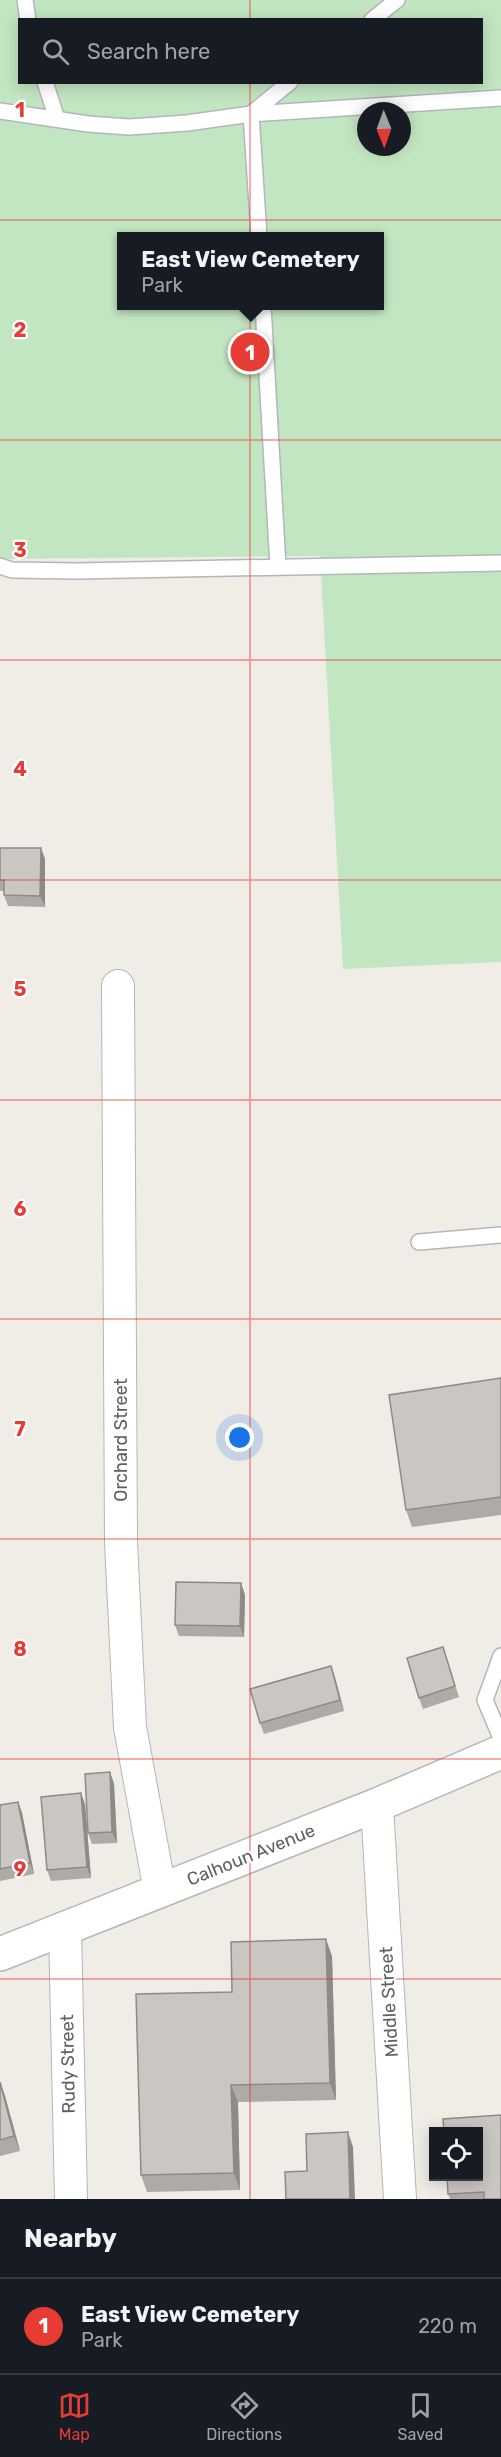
<!DOCTYPE html>
<style>
:root{--surface:#171b24;--page:#20242c;--text:#f1f3f6;--muted:#9ea1a6;--line:#363941;--accent:#e73c34}
body{margin:0;font-family:Rubik,sans-serif;background:var(--page);color:var(--text)}
.controls{position:absolute;right:18px;bottom:18px;display:grid;overflow:hidden;border-radius:0px;box-shadow:0 3px 15px #0003}
.controls button{width:54px;height:54px;display:grid;place-items:center;padding:0;border:0;border-bottom:2px solid var(--line);background:var(--surface);color:var(--text);font:30px sans-serif}
.compass{position:absolute;left:357px;top:102px;width:54px;height:54px;border-radius:50%;background:var(--surface);box-shadow:0 3px 15px #0003;rotate:179deg}
.you{position:absolute;left:240px;top:1438px;width:21px;height:21px;margin:-15px;border:4px solid #fff;border-radius:50%;background:#1a73e8;box-shadow:0 0 0 9px #1a73e833}
.badge{display:grid;place-items:center;width:39px;height:39px;border-radius:50%;background:var(--accent);color:#fff;font-size:20px;font-weight:700}
.pin{position:absolute;translate:-50% -50%;border:3px solid #fff;box-shadow:0 2px 6px #0006}
.popup{position:absolute;left:117px;top:232px;width:267px;height:78px;box-sizing:border-box;display:grid;place-content:center;border-radius:0px;background:var(--surface);filter:drop-shadow(0 2px 4px #0005);font-size:20px;white-space:nowrap;color:var(--muted)}
.popup b{font-size:22px;color:var(--text)}
.popup::after{content:'';position:absolute;left:50%;top:100%;margin-left:-12px;border:12px solid transparent;border-top-color:var(--surface)}
.list{margin:0;padding:0;list-style:none}
h2{display:flex;justify-content:space-between;align-items:center;height:78px;margin:0;padding:0 24px;font-size:26px}
h2 small{font-size:20px;font-weight:400;color:var(--muted)}
.list li{display:grid;grid-template-columns:39px 1fr auto;gap:18px;align-items:center;box-sizing:border-box;height:96px;padding:0 24px;border-top:2px solid var(--line)}
.list b{display:block;font-size:22px;white-space:nowrap}
.list p{margin:0;font-size:20px;white-space:nowrap;color:var(--muted)}
.list em{font-size:20px;font-style:normal;color:var(--muted)}
.icon{flex:none;width:33px;height:33px;fill:none;stroke:currentColor;stroke-width:2;stroke-linecap:round;stroke-linejoin:round}
.map{position:relative;flex:none;width:501px;height:2199px;overflow:hidden}
.search{position:absolute;background:var(--surface);box-shadow:0 3px 15px #0003;left:18px;right:18px;top:18px;height:66px;display:flex;align-items:center;gap:15px;box-sizing:border-box;padding:0 21px;border-radius:0px;color:var(--muted);font-size:22px}
.sheet{height:174px;background:var(--surface)}
nav{display:flex;justify-content:space-around;align-items:center;box-sizing:border-box;height:84px;border-top:2px solid var(--line);background:var(--surface);font-size:16px;color:var(--muted)}
nav a{display:grid;justify-items:center;gap:3px}
nav .on{color:var(--accent)}
.map>svg:first-child{display:block}
.green{fill:#c3e6c2;fill-rule:evenodd}
.lines{fill:none;stroke-linecap:round;stroke-linejoin:round}
.service-casing{stroke:#b3b6ba;stroke-width:18}
.minor-casing{stroke:#b3b6ba;stroke-width:34}
.tertiary-casing{stroke:#b3b6ba;stroke-width:36}
.service{stroke:#fff;stroke-width:15}
.minor{stroke:#fff;stroke-width:32}
.tertiary{stroke:#fff;stroke-width:33}
.wall{fill:#aeaba7}
.shaded-wall{fill:#8d8b88}
.building{fill:#cac7c2;stroke:#8d8b88;stroke-width:1.5}
.grid{fill:none;stroke:#e73c34;stroke-width:1.5;stroke-opacity:0.55}
.labels{text-anchor:middle;dominant-baseline:central;stroke-width:4.5;stroke-linejoin:round;paint-order:stroke}
.street-label{font-size:18px;fill:#5d6165;stroke:#fff}
.grid-label{font-size:20px;text-anchor:middle;font-weight:bold;fill:#e73c34;stroke:#fff;stroke-width:4.5;stroke-linejoin:round;paint-order:stroke}
</style>
<div class="map">
<svg width="501" height="2199" viewBox="0 0 501 2199">
<rect width="100%" height="100%" fill="#efede5"/>
<path class="green" d="M0 0H501V962L343 969 320 556 0 559ZM20 20H482V82H20ZM366 111H402V147H366ZM121 236H379V306H121Z"/>
<g class="lines">
<defs>
<g id="service">
<path d="M25 0 28 20"/>
<path d="M372 20 397 0"/>
<path d="M45 82 57 119"/>
<path d="M0 111 88 124 129 127 187 123 251 114 501 98"/>
<path d="M259 236 251 114 290 82"/>
<path d="M263 306 278 567"/>
<path d="M0 566 12 570 77 571 501 563"/>
<path d="M419 1242 501 1235"/>
<path d="M501 1656 485 1700 501 1738"/>
</g>
<g id="minor">
<path d="M118 986 121 1542 130 1727 160 1891"/>
<path d="M377 1805 400 2199"/>
<path d="M65 1928 71 2199"/>
</g>
<path id="tertiary" d="M0 1954 377 1805 501 1752"/>
</defs>
<use href="#service" class="service-casing"/>
<use href="#minor" class="minor-casing"/>
<use href="#tertiary" class="tertiary-casing"/>
<use href="#service" class="service"/>
<use href="#minor" class="minor"/>
<use href="#tertiary" class="tertiary"/>
</g>
<g class="wall">
<path d="M0 848H41L45 859V907L8 906 4 895V891H0Z"/>
<path d="M501 1378V1515L412 1527 406 1510Z"/>
<path d="M241 1583 245 1595 244 1637 179 1636 175 1625Z"/>
<path d="M447 1659 459 1697 423 1709 419 1698Z"/>
<path d="M331 1666 344 1711 264 1734 260 1723Z"/>
<path d="M110 1772 114 1784 117 1843 92 1844 88 1833Z"/>
<path d="M18 1802 22 1813 34 1874 0 1881V1805Z"/>
<path d="M85 1804 91 1878 51 1881 47 1870Z"/>
<path d="M332 1956 336 2100 238 2102 240 2190 147 2192 141 2175Z"/>
<path d="M0 2082 5 2096 20 2151 0 2156Z"/>
<path d="M443 2119 501 2199H450L448 2194Z"/>
</g>
<g class="shaded-wall">
<path d="M41 848 45 859V907L40 896Z"/>
<path d="M241 1583 245 1595 244 1637 240 1626Z"/>
<path d="M331 1666 335 1677 344 1711 340 1700Z"/>
<path d="M110 1772 114 1784 117 1843 112 1832Z"/>
<path d="M81 1793 85 1804 91 1878 87 1867Z"/>
<path d="M18 1802 22 1813 34 1874 30 1863Z"/>
<path d="M326 1939 332 1956 336 2100 330 2083Z"/>
<path d="M0 2082 5 2096 20 2151 14 2136Z"/>
<path d="M231 2085 238 2102 240 2190 234 2173Z"/>
<path d="M348 2132 353 2147 355 2199H350Z"/>
</g>
<g class="building">
<path d="M0 848H41L40 896 4 895V880H0Z"/>
<path d="M501 1378V1497L406 1510 389 1395Z"/>
<path d="M176 1582 241 1583 240 1626 175 1625Z"/>
<path d="M443 1647 455 1686 419 1698 407 1658Z"/>
<path d="M331 1666 340 1700 260 1723 250 1689Z"/>
<path d="M110 1772 112 1832 88 1833 85 1774Z"/>
<path d="M81 1793 87 1867 47 1870 41 1797Z"/>
<path d="M18 1802 30 1863 0 1869V1805Z"/>
<path d="M326 1939 330 2083 231 2085 234 2173 141 2175 136 1994 232 1992 231 1942Z"/>
<path d="M0 2082 14 2136 0 2140Z"/>
<path d="M501 2115V2199H484V2192L448 2194 447 2176H478V2132H444L443 2119Z"/>
<path d="M348 2132 350 2199H286L285 2172 307 2171 306 2134Z"/>
</g>
<path class="grid" d="M250 0V20M250 82V2199M0 220H501M0 440H501M0 660H501M0 880H501M0 1100H501M0 1319H501M0 1539H501M0 1759H501M0 1979H501"/>
<g class="labels">
<g class="street-label">
<text transform="translate(121 1440) rotate(-90)">Orchard Street</text>
<text transform="translate(251 1855) rotate(-22)">Calhoun Avenue</text>
<text transform="translate(389 2002) rotate(-93)">Middle Street</text>
<text transform="translate(68 2064) rotate(-91)">Rudy Street</text>
</g>
</g>
<g class="grid-label">
<text x="20" y="117">1</text>
<text x="20" y="337">2</text>
<text x="20" y="557">3</text>
<text x="20" y="776">4</text>
<text x="20" y="996">5</text>
<text x="20" y="1216">6</text>
<text x="20" y="1436">7</text>
<text x="20" y="1656">8</text>
<text x="20" y="1876">9</text>
</g>
</svg>
<div class="controls">
<button><svg class="icon" aria-label="locate" viewBox="0 0 24 24"><circle cx="12" cy="12" r="6"/><path d="M12 2v4M12 18v4M2 12h4M18 12h4"/></svg></button>
</div>
<svg class="compass" viewBox="-18 -18 36 36"><path d="M0-13l5 13h-10z" fill="#e53935"/><path d="M0 13l5-13h-10z" fill="#9ea1a6"/></svg>
<div class="you"></div>
<div class="pin badge" style="left:250px;top:352px">1</div>
<div class="popup"><b>East View Cemetery</b>Park</div>
<div class="search"><svg class="icon" aria-label="search" viewBox="0 0 24 24"><circle cx="10" cy="10" r="6"/><path d="M15 15l6 6"/></svg>Search here</div>
</div>
<section class="sheet">
<h2>Nearby<small></small></h2>
<ul class="list">
<li><span class="badge">1</span><div><b>East View Cemetery</b><p>Park</p></div><em>220 m</em></li>
</ul>
</section>
<nav>
<a class="on"><svg class="icon" aria-label="map" viewBox="0 0 24 24"><path d="M3 6l6-2 6 2 6-2v14l-6 2-6-2-6 2zM9 4v14M15 6v14"/></svg>Map</a>
<a><svg class="icon" aria-label="directions" viewBox="0 0 24 24"><path d="M12 3l9 9-9 9-9-9zM9 14v-3h6M13 9l2 2-2 2"/></svg>Directions</a>
<a><svg class="icon" aria-label="saved" viewBox="0 0 24 24"><path d="M7 4h10v16l-5-4-5 4z"/></svg>Saved</a>
</nav>
